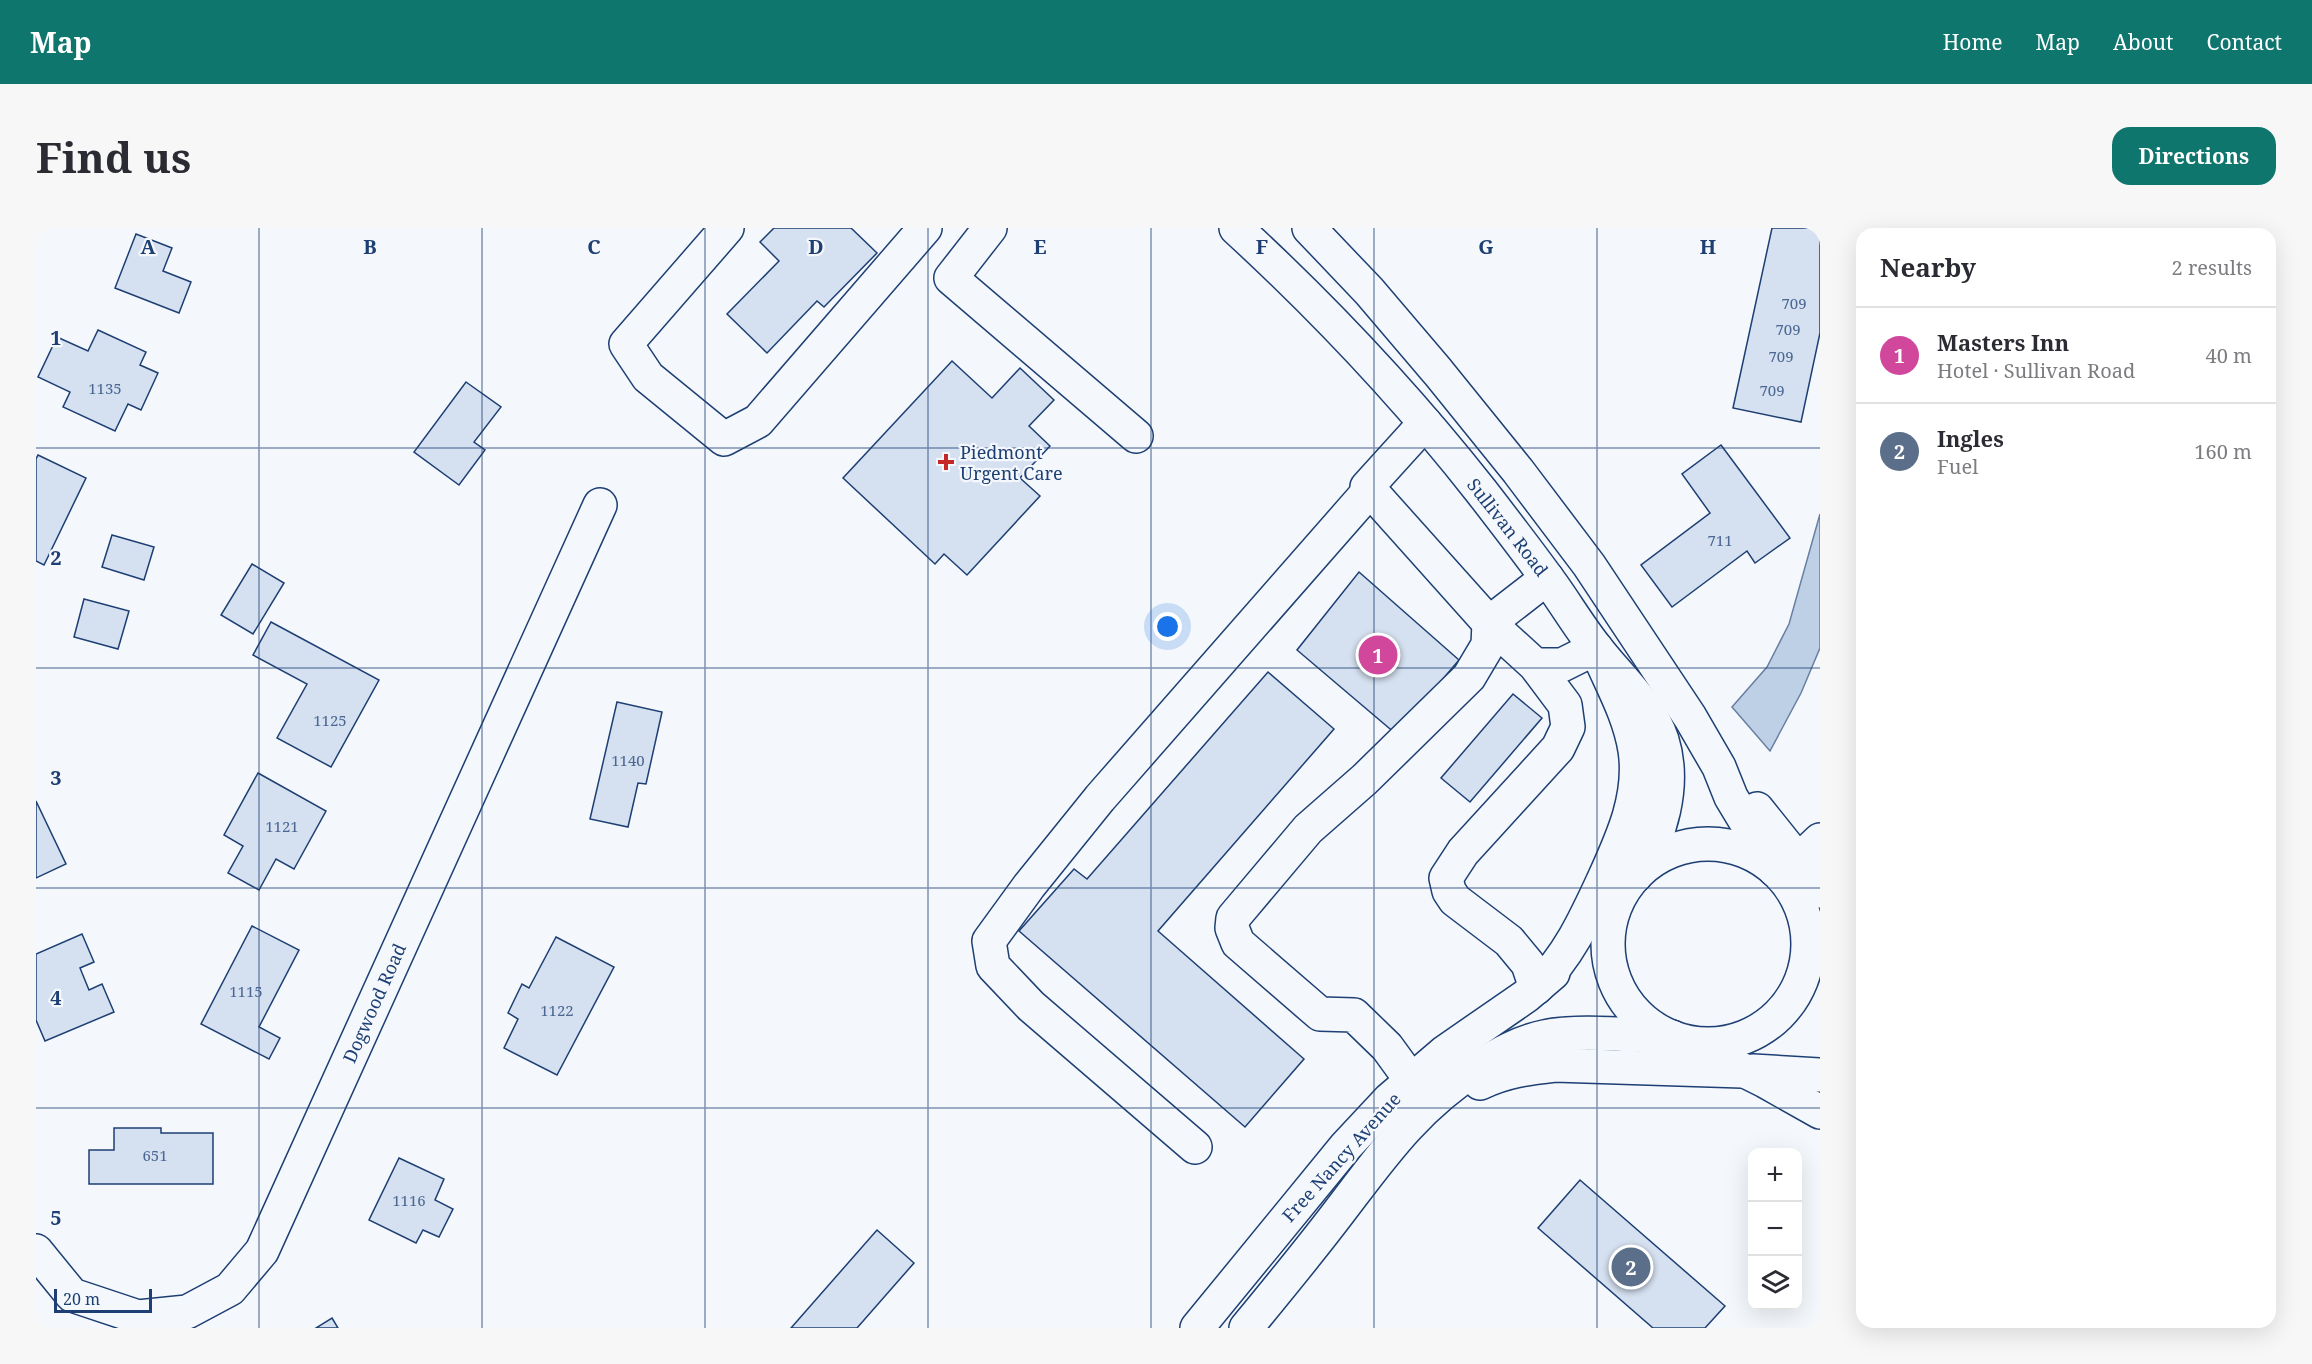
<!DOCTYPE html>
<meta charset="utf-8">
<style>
:root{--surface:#fff;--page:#f7f7f7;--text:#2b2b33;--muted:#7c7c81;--line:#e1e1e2;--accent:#0f766e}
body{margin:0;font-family:"Noto Serif",serif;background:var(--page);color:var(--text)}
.controls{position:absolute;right:18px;bottom:18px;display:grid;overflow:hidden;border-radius:12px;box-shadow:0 6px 24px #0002}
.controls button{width:54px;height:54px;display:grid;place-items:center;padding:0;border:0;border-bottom:2px solid var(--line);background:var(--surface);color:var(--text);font:30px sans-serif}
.scale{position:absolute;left:18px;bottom:15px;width:98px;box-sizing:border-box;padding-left:6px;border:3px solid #1d3f73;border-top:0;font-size:16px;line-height:21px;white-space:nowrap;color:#1d3f73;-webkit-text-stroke:4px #f4f7fb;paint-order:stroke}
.you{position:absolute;left:1132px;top:399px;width:21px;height:21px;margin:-15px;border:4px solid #fff;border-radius:50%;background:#1a73e8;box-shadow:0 0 0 9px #1a73e833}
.badge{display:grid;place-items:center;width:39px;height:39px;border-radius:50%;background:var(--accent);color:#fff;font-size:20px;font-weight:700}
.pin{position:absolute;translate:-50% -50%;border:3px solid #fff;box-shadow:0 2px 6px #0006}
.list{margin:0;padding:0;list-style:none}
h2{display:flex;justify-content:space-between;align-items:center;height:78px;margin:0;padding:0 24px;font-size:26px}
h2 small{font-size:20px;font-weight:400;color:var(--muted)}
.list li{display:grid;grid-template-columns:39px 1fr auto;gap:18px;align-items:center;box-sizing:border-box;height:96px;padding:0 24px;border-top:2px solid var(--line)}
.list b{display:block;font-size:22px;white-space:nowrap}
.list p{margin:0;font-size:20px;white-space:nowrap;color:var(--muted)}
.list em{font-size:20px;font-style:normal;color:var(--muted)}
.icon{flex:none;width:33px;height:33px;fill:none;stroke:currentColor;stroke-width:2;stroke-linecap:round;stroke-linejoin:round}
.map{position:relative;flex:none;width:1784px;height:1100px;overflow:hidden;border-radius:18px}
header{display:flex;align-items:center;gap:36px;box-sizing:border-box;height:84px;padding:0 30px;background:var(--accent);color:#fff}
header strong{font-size:28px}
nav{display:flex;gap:33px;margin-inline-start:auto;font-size:21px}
.intro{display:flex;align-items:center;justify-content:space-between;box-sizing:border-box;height:144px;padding:0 36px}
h1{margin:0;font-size:42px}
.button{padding:15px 27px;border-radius:18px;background:var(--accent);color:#fff;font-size:21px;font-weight:700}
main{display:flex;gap:36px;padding:0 36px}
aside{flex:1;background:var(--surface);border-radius:18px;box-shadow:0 6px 24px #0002}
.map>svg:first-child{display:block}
.water{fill:#bed0e5;stroke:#687fa3;stroke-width:1.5}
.building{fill:#d5e0f0;stroke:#1d3f73;stroke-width:1.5}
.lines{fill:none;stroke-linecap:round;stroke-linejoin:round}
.minor-casing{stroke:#1d3f73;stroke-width:36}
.major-casing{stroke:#1d3f73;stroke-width:36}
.minor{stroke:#f4f7fb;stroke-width:33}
.major{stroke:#f4f7fb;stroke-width:33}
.grid{fill:none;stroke:#1d3f73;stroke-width:1.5;stroke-opacity:0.55}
.poi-dot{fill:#c62828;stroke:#f4f7fb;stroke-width:2}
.labels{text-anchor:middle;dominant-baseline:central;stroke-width:4.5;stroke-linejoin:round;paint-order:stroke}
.number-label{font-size:15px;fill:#4b6792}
.poi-label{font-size:18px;fill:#1d3f73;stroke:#f4f7fb;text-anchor:start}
.street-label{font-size:18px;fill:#1d3f73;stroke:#f4f7fb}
.grid-label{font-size:20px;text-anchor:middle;font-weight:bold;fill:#1d3f73;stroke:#f4f7fb;stroke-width:4.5;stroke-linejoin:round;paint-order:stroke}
</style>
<header>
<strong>Map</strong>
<nav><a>Home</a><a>Map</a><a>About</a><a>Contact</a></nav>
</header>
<div class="intro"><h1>Find us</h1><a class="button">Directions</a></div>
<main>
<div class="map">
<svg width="1784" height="1100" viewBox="0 0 1784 1100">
<rect width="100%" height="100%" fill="#f4f7fb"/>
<path class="water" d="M1784 286V420L1765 465 1734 523 1696 479 1731 439 1753 396Z"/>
<g class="building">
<path d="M738 0H815L841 25 788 79 781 73 731 125 691 86 743 33 724 14Z"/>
<path d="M1736 0H1784V105L1765 194 1697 180Z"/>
<path d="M100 6 136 20 127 43 155 54 143 85 79 60Z"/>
<path d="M62 102 110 124 104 137 122 145 105 182 92 176 79 203 27 179 34 164 2 149 21 109 52 123Z"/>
<path d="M916 133 956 170 984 140 1018 172 993 198 1014 218 984 250 1004 268 931 347 908 326 899 336 807 250Z"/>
<path d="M430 154 465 179 438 214 449 222 423 257 378 224Z"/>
<path d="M1685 217 1754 310 1719 335 1711 323 1636 379 1605 337 1674 285 1646 246Z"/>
<path d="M2 227 50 250 8 337 0 333V231Z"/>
<path d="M76 307 118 319 108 352 66 339Z"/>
<path d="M216 336 248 355 217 406 185 387Z"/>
<path d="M1323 344 1423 432 1360 506 1261 422Z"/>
<path d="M48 371 93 383 82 421 38 409Z"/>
<path d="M235 394 343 452 295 539 241 510 271 456 217 427Z"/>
<path d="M1232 444 1298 501 1122 703 1268 831 1209 899 983 703 1038 641 1051 651Z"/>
<path d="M1477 466 1506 490 1434 574 1405 550Z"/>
<path d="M581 474 626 484 610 556 602 555 592 599 554 591Z"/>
<path d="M222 545 290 583 258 641 240 631 223 662 192 645 207 618 188 607Z"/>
<path d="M0 573 30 636 0 650Z"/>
<path d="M216 698 263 722 223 799 244 810 233 831 165 796Z"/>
<path d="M46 706 58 734 44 740 53 762 66 756 78 784 9 813 0 792V726Z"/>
<path d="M520 709 578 739 521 847 468 820 482 791 472 785 486 756 493 760Z"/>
<path d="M78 900H125V905H177V956H53V922H78Z"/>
<path d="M363 930 408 951 399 972 417 981 403 1009 387 1002 380 1015 333 992Z"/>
<path d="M1544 952 1689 1078 1669 1100H1617L1502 1000Z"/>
<path d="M841 1002 878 1035 821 1100H755Z"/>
<path d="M296 1090 302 1100H280Z"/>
</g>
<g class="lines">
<defs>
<g id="minor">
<path d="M691 0 590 116 612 149 688 211 722 193 889 0"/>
<path d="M954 0 915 50 1100 208"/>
<path d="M1389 195 1331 259 1334 262 1453 395 1511 350"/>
<path d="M1453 395 1499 437H1526L1560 420C1574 454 1593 485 1599 522 1606 569 1586 611 1567 653 1549 692 1532 729 1500 760L1492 736 1473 713 1419 672 1413 663 1410 650 1427 624 1522 520 1532 499 1529 477 1499 437"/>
<path d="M1746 648 1784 612"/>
<path d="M1375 852 1351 819 1318 787 1284 786 1202 715 1196 700 1197 690 1272 601 1329 551 1433 449 1452 417 1453 395"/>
<path d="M1444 855C1469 843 1492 840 1519 837L1706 843"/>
<path d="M1159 919 995 778 957 738 953 713 993 658 1064 570 1334 262"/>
<path d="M0 1023 36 1067 102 1089 151 1084 194 1061 226 1023 564 277"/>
<path d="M1161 1100 1310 918 1353 872 1409 824 1490 768 1517 745"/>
<path d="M1210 1100C1238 1066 1266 1032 1293 997 1342 934 1373 884 1442 839 1463 826 1484 814 1508 809 1544 801 1598 808 1636 809"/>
</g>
<g id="major">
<path d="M1200 0C1288 81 1371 169 1445 263 1469 294 1493 325 1516 357 1531 378 1544 400 1560 420 1583 450 1614 476 1626 512 1640 557 1625 609 1600 647"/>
<path d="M1273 0 1333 63 1402 144 1482 243 1553 337 1654 489 1683 539 1695 569 1739 642"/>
<path d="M1721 581 1773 646 1784 663"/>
<circle cx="1672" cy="716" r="100"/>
<path d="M1655 816 1729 853 1784 884"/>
<path d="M1717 843 1784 847"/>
</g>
</defs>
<use href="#minor" class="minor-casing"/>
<use href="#major" class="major-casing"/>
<use href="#minor" class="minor"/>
<use href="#major" class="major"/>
</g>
<path class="grid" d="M223 0V1100M446 0V1100M669 0V1100M892 0V1100M1115 0V1100M1338 0V1100M1561 0V1100M0 220H1784M0 440H1784M0 660H1784M0 880H1784"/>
<path class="poi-dot" d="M907 225h6v6h6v6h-6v6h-6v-6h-6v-6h6z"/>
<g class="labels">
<g class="number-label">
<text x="1758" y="75">709</text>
<text x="1752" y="101">709</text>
<text x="1745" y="128">709</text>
<text x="69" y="160">1135</text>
<text x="1736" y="162">709</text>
<text x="1684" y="312">711</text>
<text x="294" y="492">1125</text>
<text x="592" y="532">1140</text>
<text x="246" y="598">1121</text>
<text x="210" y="763">1115</text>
<text x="521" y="782">1122</text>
<text x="119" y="927">651</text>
<text x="373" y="972">1116</text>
</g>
<g class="poi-label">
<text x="924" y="224">Piedmont<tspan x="924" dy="21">Urgent Care</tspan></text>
</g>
<g class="street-label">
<text transform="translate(1472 299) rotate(52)">Sullivan Road</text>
<text transform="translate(338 775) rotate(-66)">Dogwood Road</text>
<text transform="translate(1305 929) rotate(-48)">Free Nancy Avenue</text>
</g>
</g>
<g class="grid-label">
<text x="112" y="26">A</text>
<text x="334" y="26">B</text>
<text x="558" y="26">C</text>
<text x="780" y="26">D</text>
<text x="1004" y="26">E</text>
<text x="1226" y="26">F</text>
<text x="1450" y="26">G</text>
<text x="1672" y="26">H</text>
<text x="20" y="117">1</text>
<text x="20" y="337">2</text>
<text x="20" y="557">3</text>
<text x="20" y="777">4</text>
<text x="20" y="997">5</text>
</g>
</svg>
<div class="controls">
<button>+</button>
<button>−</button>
<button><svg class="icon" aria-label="layers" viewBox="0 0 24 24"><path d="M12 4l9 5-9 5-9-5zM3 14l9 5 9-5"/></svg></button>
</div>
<div class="scale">20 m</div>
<div class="you"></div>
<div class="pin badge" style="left:1342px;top:427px;background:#d1479c">1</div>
<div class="pin badge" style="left:1595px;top:1039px;background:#5c6f8a">2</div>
</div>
<aside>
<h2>Nearby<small>2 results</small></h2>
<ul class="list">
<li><span class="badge" style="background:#d1479c">1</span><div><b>Masters Inn</b><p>Hotel · Sullivan Road</p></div><em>40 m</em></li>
<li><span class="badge" style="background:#5c6f8a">2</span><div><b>Ingles</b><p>Fuel</p></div><em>160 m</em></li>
</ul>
</aside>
</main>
